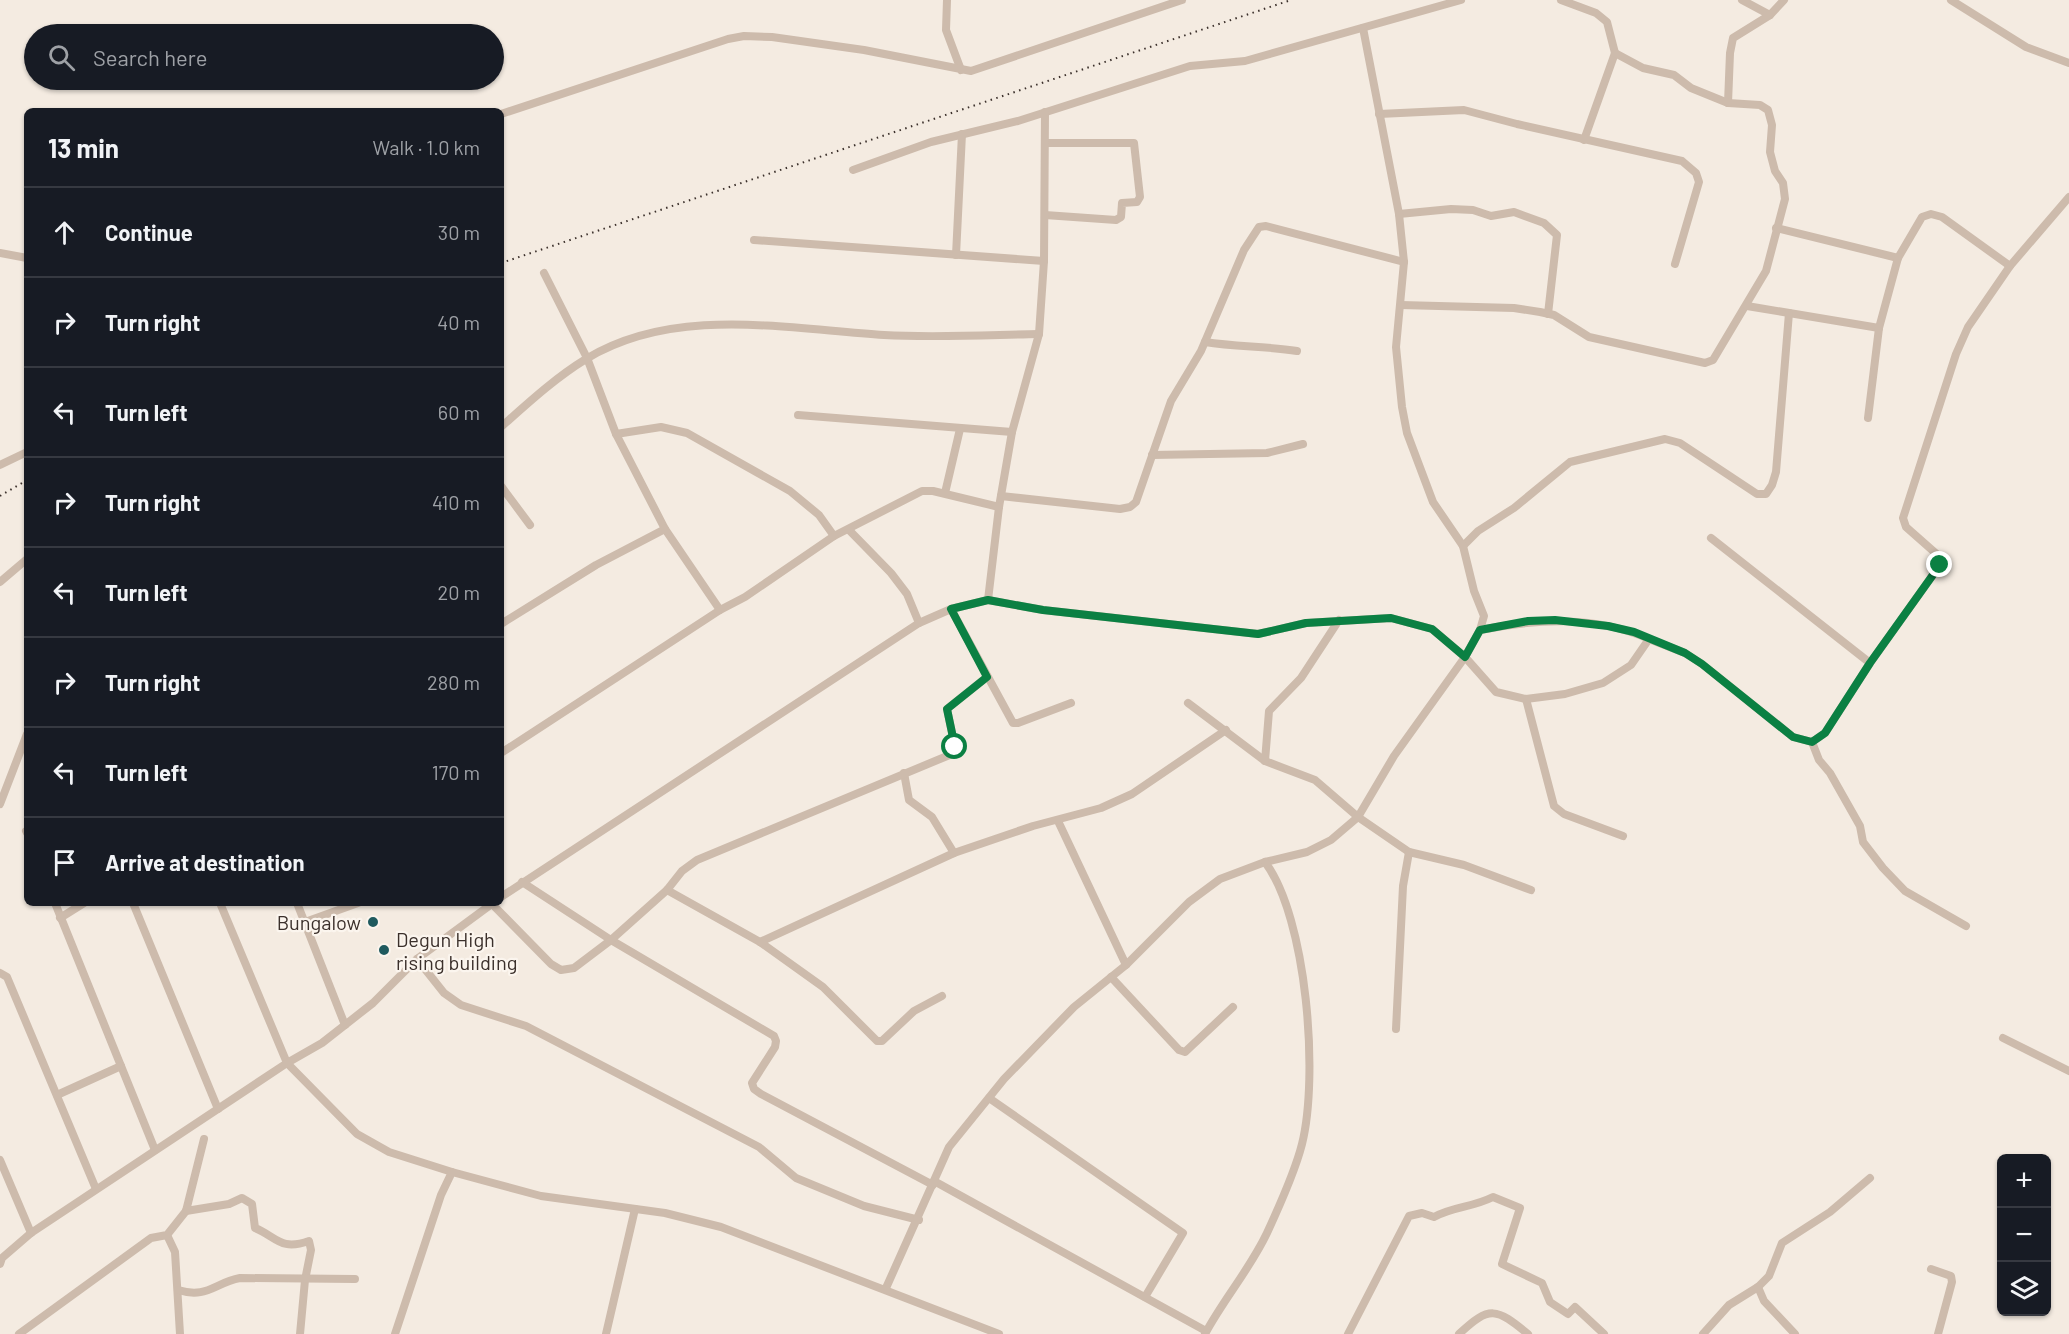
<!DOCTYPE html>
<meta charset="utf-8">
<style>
:root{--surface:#171b24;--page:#20242c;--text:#f1f3f6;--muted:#9ea1a6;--line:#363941}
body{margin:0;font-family:Barlow,sans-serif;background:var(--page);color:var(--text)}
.controls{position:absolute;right:18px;bottom:18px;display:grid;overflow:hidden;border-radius:9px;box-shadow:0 2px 4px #0004}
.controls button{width:54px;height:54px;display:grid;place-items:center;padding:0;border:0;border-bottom:2px solid var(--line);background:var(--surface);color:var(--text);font:30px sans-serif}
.stop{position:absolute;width:18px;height:18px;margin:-14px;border:4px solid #0b8043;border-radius:50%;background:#fff}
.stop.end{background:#0b8043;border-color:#fff;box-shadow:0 2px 6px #0008}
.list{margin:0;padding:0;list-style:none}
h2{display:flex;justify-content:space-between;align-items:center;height:78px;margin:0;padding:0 24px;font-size:26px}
h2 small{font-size:20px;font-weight:400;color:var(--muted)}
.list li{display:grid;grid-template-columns:39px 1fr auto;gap:18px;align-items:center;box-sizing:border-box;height:90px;padding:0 24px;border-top:2px solid var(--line)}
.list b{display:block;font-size:22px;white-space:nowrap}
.list em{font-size:20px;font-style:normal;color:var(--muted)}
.icon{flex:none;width:33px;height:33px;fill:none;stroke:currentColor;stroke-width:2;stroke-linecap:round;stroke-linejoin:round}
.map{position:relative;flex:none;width:2069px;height:1334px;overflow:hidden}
.search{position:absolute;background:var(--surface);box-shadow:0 2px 4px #0004;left:24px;top:24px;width:480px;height:66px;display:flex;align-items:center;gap:15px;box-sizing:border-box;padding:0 21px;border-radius:33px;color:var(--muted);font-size:22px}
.panel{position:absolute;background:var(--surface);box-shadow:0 2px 4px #0004;left:24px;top:108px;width:480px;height:798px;border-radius:9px}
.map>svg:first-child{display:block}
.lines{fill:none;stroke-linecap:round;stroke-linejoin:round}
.street{stroke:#cdbbac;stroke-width:8}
.rail{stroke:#3b302b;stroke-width:2;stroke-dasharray:1.5 4.5;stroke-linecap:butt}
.route{stroke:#0b8043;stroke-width:8}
.poi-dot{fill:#1f5a5e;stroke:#fbf5ee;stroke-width:2}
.labels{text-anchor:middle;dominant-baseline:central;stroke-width:4.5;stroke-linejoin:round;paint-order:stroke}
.poi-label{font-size:20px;fill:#3b302b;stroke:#fbf5ee;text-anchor:end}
</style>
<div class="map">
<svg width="2069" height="1334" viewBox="0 0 2069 1334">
<rect width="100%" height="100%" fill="#f4ebe1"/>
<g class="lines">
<g class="street">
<path d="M947 0 946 30 961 70"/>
<path d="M1561 0 1596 13 1607 22 1615 53 1584 140"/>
<path d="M1742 0 1770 15"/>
<path d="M1951 0 2026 47 2069 63"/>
<path d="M1728 103 1730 53 1733 38 1770 15 1784 0"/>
<path d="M501 114 728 39 744 36 772 37 864 50 971 71 1182 0"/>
<path d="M1379 114 1464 110 1517 124 1682 161 1696 173 1699 182 1675 264"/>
<path d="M853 170 931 142 1018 121 1190 66 1245 61 1461 0"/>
<path d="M1399 214 1451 209 1473 210 1491 216 1514 212 1544 223 1557 235 1548 314"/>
<path d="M1045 215 1116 220 1121 217 1122 203 1137 202 1140 197 1134 143H1047"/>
<path d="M1776 228 1898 258"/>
<path d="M754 240 1044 261"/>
<path d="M0 253 27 258"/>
<path d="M956 255 962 134"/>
<path d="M544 273 587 358 616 434 665 529"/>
<path d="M1401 305 1514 308 1540 312 1554 315 1589 337 1705 363 1713 360 1766 271 1785 199 1783 183 1775 171 1770 152 1772 125 1768 110 1760 105 1728 103 1691 88 1674 75 1643 68 1615 53"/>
<path d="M1747 306 1879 328"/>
<path d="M1205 342C1236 347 1266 346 1297 351"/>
<path d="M798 415 1012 432"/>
<path d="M1868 418 1879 328 1898 258 1922 217 1931 214 1942 217 2010 266"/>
<path d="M501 427C528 403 555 378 586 359 675 305 786 329 884 335 935 338 987 335 1039 334"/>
<path d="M616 434 661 427 687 433 790 491 819 515 834 536"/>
<path d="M1152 455 1267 453 1303 444"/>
<path d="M0 465 27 452"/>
<path d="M501 486 530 525"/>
<path d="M945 493 960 429"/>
<path d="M1001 496 1120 509 1130 507 1136 502 1171 401 1201 351 1244 250 1259 227 1266 226 1404 262"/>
<path d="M849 530 891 573 907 594 919 623"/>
<path d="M1711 538 1870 663"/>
<path d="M1463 546 1478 531 1514 508 1570 462 1665 439 1680 443 1757 494H1766L1772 485 1776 472 1789 313"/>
<path d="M0 582 27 559"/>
<path d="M988 600 999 507 1012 432 1039 334 1044 261 1045 112"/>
<path d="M951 609 1013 723H1018L1071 703"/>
<path d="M501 624 596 565 665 529 720 610"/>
<path d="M1480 630C1537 619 1595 615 1649 639"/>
<path d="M1526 699 1554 806 1564 814 1623 836"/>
<path d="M1188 703 1265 761 1315 780 1358 817 1409 852 1464 865 1531 890"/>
<path d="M1812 742 1819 760 1830 773 1860 826 1863 842 1883 868 1905 891 1966 926"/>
<path d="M501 753 720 610 745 597 834 536 922 491H933L999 507"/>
<path d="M1265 761 1269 711 1301 678 1339 620"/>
<path d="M904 773 909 800 932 817 954 853"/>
<path d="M0 804 27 734"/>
<path d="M1058 821 1126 965"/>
<path d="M26 831 27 833"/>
<path d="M522 882 611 940 774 1036 776 1041 775 1047 752 1083 754 1089 761 1094 933 1185"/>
<path d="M667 890 760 942 823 987 877 1041H882L914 1011 942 996"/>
<path d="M501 897 919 623 951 609 988 600 1043 610 1258 634 1306 623 1391 618 1432 629 1465 657 1496 692 1526 699 1565 694 1603 683 1631 665 1649 639 1685 653 1702 664 1793 737 1812 742 1825 733 1870 663 1940 565V557L1906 527 1903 518 1956 354 1968 327 2010 266 2069 197"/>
<path d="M55 903 155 1150"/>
<path d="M133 903 218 1109"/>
<path d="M220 903 287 1063 357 1134 389 1152 452 1172"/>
<path d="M297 903 345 1025"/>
<path d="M492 904 551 964 561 970 574 968 611 940 667 890 682 871 697 860 952 754 955 747 947 709 987 677"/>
<path d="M60 918 84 903"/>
<path d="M305 922 358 903"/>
<path d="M760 942 954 853 1033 826 1101 808 1132 794 1226 730"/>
<path d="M417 959 444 993 461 1005 526 1026 759 1147 796 1178 864 1206 919 1220"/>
<path d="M0 973 7 977 96 1189"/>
<path d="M1111 977 1179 1050 1185 1052 1233 1007"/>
<path d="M1396 1029 1403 886 1409 852"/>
<path d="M2003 1038 2069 1071"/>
<path d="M57 1095 121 1066"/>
<path d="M989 1098 1183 1233 1145 1297"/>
<path d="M0 1160 31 1233"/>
<path d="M934 1181 1206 1331"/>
<path d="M186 1211 229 1204 242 1198 252 1204 255 1228C277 1237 280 1251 309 1241L311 1250 305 1280 300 1334"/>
<path d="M167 1235 175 1252 180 1334"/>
<path d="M0 1264 2 1258 31 1233 287 1063 322 1043 373 1003 417 959 493 903"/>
<path d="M1931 1269 1951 1276 1952 1282 1938 1334"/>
<path d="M1758 1287 1764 1301 1795 1334"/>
<path d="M886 1288 949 1147 1004 1079 1074 1007 1126 965 1189 902 1220 879 1265 862 1307 852 1331 840 1358 817 1394 756 1465 657 1480 630 1484 616 1474 591 1463 546 1433 502 1407 433 1402 407 1396 347 1404 262 1399 214 1363 28"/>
<path d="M178 1290C207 1299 214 1283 240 1278L355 1279"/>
<path d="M19 1334 151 1238 167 1235 186 1211 204 1139"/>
<path d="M395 1334 441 1195 452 1172 541 1196 665 1213 721 1227 999 1334"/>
<path d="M606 1334 635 1209"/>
<path d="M1205 1334C1223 1300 1250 1269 1267 1233 1279 1207 1295 1172 1302 1144 1319 1076 1307 918 1265 862"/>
<path d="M1348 1334 1409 1216 1422 1213 1434 1217C1454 1206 1471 1208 1493 1197L1520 1208 1502 1264 1542 1283 1550 1302 1568 1314 1575 1307 1604 1334"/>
<path d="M1459 1334C1490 1305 1496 1308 1528 1334"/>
<path d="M1703 1334 1729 1305 1758 1287 1769 1276 1782 1243 1830 1212 1870 1178"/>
</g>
<g class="rail">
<path d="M501 263 1291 0"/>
<path d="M0 496 27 480"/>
</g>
</g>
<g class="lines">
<path class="route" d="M955 747 947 709 987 677 951 609 988 600 1043 610 1258 634 1306 623 1391 618 1432 629 1465 657 1480 630 1528 621 1555 620 1608 626 1634 632 1685 653 1702 664 1793 737 1812 742 1825 733 1870 663 1940 565"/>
</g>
<g class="poi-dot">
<circle cx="373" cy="922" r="6"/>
<circle cx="384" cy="950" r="6"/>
</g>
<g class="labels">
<g class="poi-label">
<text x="361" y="922">Bungalow</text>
<text x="396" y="939" text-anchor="start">Degun High<tspan x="396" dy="23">rising building</tspan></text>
</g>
</g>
</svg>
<div class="controls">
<button>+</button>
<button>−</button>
<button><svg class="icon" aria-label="layers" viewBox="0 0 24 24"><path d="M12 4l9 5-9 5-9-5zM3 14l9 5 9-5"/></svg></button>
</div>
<div class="stop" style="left:955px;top:747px"></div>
<div class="stop end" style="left:1940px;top:565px"></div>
<div class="search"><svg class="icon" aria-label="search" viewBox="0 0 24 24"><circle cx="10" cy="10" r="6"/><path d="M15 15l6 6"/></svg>Search here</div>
<section class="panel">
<h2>13 min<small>Walk · 1.0 km</small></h2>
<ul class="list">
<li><svg class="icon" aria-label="ahead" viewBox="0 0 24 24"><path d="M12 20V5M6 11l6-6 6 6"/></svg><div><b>Continue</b></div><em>30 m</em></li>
<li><svg class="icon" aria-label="right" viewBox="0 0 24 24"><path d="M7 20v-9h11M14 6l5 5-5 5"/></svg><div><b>Turn right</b></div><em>40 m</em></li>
<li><svg class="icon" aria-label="left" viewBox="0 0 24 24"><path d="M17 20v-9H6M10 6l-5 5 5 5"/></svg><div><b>Turn left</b></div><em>60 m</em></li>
<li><svg class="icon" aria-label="right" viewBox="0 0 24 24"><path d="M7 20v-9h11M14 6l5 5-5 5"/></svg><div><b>Turn right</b></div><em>410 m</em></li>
<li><svg class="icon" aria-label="left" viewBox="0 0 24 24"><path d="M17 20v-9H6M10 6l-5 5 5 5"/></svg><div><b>Turn left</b></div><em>20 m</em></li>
<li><svg class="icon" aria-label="right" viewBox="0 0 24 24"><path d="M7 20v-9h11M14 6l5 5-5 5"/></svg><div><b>Turn right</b></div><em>280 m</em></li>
<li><svg class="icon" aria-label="left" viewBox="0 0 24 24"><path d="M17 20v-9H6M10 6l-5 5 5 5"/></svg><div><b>Turn left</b></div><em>170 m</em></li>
<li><svg class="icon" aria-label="arrive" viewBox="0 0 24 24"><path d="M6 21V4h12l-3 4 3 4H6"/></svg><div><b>Arrive at destination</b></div></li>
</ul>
</section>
</div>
